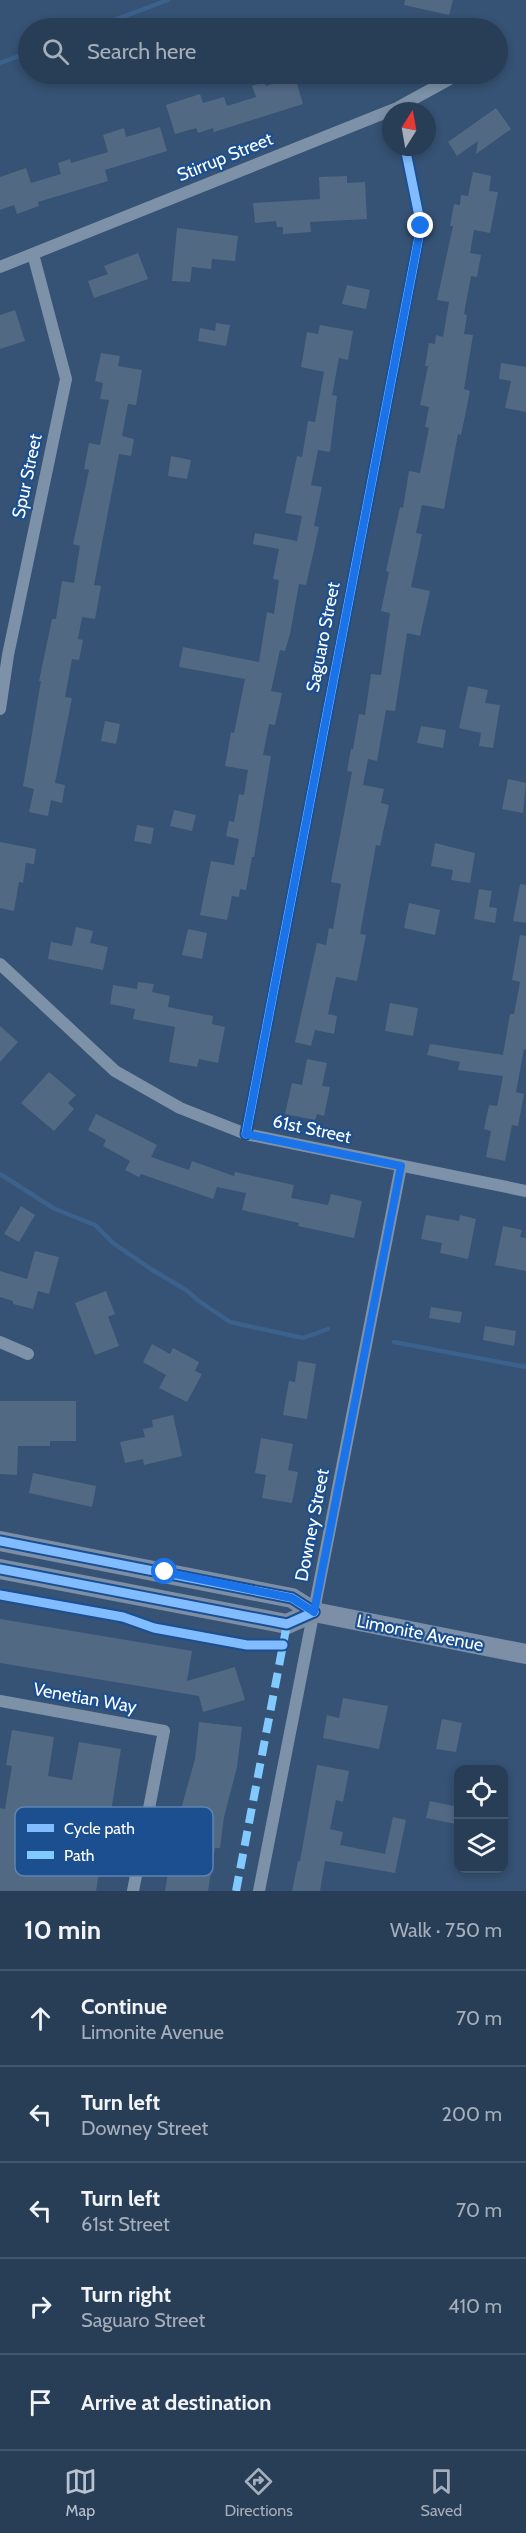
<!DOCTYPE html>
<meta charset="utf-8">
<style>
:root{--surface:#283e57;--page:#344961;--text:#f1f3f6;--muted:#a5aeba;--line:#44576d;--accent:#b9c2ce}
body{margin:0;font-family:Cabin,sans-serif;background:var(--page);color:var(--text)}
.controls{position:absolute;right:18px;bottom:18px;display:grid;overflow:hidden;border-radius:12px;box-shadow:0 3px 9px #0003}
.controls button{width:54px;height:54px;display:grid;place-items:center;padding:0;border:0;border-bottom:2px solid var(--line);background:var(--surface);color:var(--text);font:30px sans-serif}
.compass{position:absolute;left:382px;top:102px;width:54px;height:54px;border-radius:50%;background:var(--surface);box-shadow:0 3px 9px #0003;rotate:11deg}
.stop{position:absolute;width:18px;height:18px;margin:-14px;border:4px solid #1a73e8;border-radius:50%;background:#fff}
.stop.end{background:#1a73e8;border-color:#fff;box-shadow:0 2px 6px #0008}
.list{margin:0;padding:0;list-style:none}
h2{display:flex;justify-content:space-between;align-items:center;height:78px;margin:0;padding:0 24px;font-size:26px}
h2 small{font-size:20px;font-weight:400;color:var(--muted)}
.list li{display:grid;grid-template-columns:39px 1fr auto;gap:18px;align-items:center;box-sizing:border-box;height:96px;padding:0 24px;border-top:2px solid var(--line)}
.list b{display:block;font-size:22px;white-space:nowrap}
.list p{margin:0;font-size:20px;white-space:nowrap;color:var(--muted)}
.list em{font-size:20px;font-style:normal;color:var(--muted)}
.icon{flex:none;width:33px;height:33px;fill:none;stroke:currentColor;stroke-width:2;stroke-linecap:round;stroke-linejoin:round}
.map{position:relative;flex:none;width:526px;height:1891px;overflow:hidden}
.search{position:absolute;background:var(--surface);box-shadow:0 3px 9px #0003;left:18px;right:18px;top:18px;height:66px;display:flex;align-items:center;gap:15px;box-sizing:border-box;padding:0 21px;border-radius:33px;color:var(--muted);font-size:22px}
.sheet{height:558px;background:var(--surface)}
nav{display:flex;justify-content:space-around;align-items:center;box-sizing:border-box;height:84px;border-top:2px solid var(--line);background:var(--surface);font-size:16px;color:var(--muted)}
nav a{display:grid;justify-items:center;gap:3px}
nav .on{color:var(--accent)}
.map>svg:first-child{display:block}
.lines{fill:none;stroke-linecap:round;stroke-linejoin:round}
.stream{stroke:#3b618d;stroke-width:4.5}
.building{fill:#526984;fill-rule:evenodd}
.street{stroke:#7d92a8;stroke-width:12}
.primary{stroke:#7d8ea7;stroke-width:20}
.quiet{stroke:#80caff;stroke-width:8;stroke-dasharray:15 8;stroke-linecap:butt}
.cycleway-casing{stroke:#1b4f8f;stroke-width:13}
.cycleway{stroke:#80bcff;stroke-width:9}
.route{stroke:#1a73e8;stroke-width:8}
.labels{text-anchor:middle;dominant-baseline:central;stroke-width:4.5;stroke-linejoin:round;paint-order:stroke}
.street-label{font-size:18px;fill:#fff;stroke:#1b4f8f}
.key{fill:#1b4f8f;stroke:#5f84b1;stroke-width:1.5}
.key-label{font-size:16px;fill:#fff}
</style>
<div class="map">
<svg width="526" height="1891" viewBox="0 0 526 1891">
<rect width="100%" height="100%" fill="#365274"/>
<g class="lines">
<g class="stream">
<path d="M93 28 168 0"/>
<path d="M0 63 28 53"/>
<path d="M0 1174 55 1209 95 1225 113 1243 151 1269 186 1290 199 1301 230 1322 303 1338 328 1329"/>
<path d="M394 1342 526 1367"/>
</g>
</g>
<g class="building">
<path d="M405 0H453L449 15 404 5Z"/>
<path d="M295 77 303 104 214 132 213 128 198 133 196 128 175 134 166 105 200 94 203 103 224 97 227 106 256 97 252 86 264 82 266 86Z"/>
<path d="M496 108 511 129 476 154 478 141 457 156 448 142Z"/>
<path d="M160 127 167 151 105 170 108 181 38 202 39 206 17 214 14 205 0 210V177L26 168 31 183 61 174 58 163 70 159 71 163 108 152 103 135 124 128 126 137Z"/>
<path d="M473 172 491 176 489 191 498 192 490 233 474 230 470 253 481 255 477 277 471 276 464 314 467 315 464 334 473 335 464 389 470 391 461 435 458 434 444 509 422 505 416 533 422 534 411 587 430 591 420 636 407 633 395 711 386 710 377 761 368 759 363 785 384 789 381 803 389 805 380 846 376 845 360 934 366 935 357 981 336 977 328 1014 337 1016 334 1034 315 1030 311 1046 295 1042 317 943 326 945 329 928 333 929 341 884 331 882 352 772 347 771 351 749H353L359 714 365 715 371 674 381 675 390 613 381 611 389 572 386 571 400 507 403 508 409 471 420 473 429 428 425 427 429 407 420 405 428 366H425L429 343 435 344 436 335 443 337 449 302 437 300 453 226H450L454 204 460 205 461 195 468 196Z"/>
<path d="M347 176V183L365 182 367 219 310 222 311 232 283 234V227H277L276 221 255 223 253 203 320 199 319 177Z"/>
<path d="M177 228 238 236 235 261 212 259 211 269 192 267 190 282 172 281Z"/>
<path d="M138 253 148 279 94 298 88 281 108 274 104 266Z"/>
<path d="M347 285 370 290 366 309 342 304Z"/>
<path d="M15 310 25 341 0 349V315Z"/>
<path d="M216 323 230 325 226 346 198 341 200 328 215 331Z"/>
<path d="M320 325 353 331 348 360 339 358 332 395 337 396 330 452 318 450 311 485 322 487 314 526 319 527 314 550 306 585 299 584 290 634 285 651 280 650 271 691 282 693 275 725 269 724 263 755 271 756 254 857H252L246 890 240 889 239 897 232 896 227 920 200 915 211 861 234 865 239 839 226 836 229 821 234 822 239 794 244 795 248 770 225 766 231 732 234 733 245 679 179 667 183 647 259 662 267 612 274 614 279 580 273 579 279 549 253 544 255 533 297 541 302 516 285 513 297 456 302 457 308 421 315 422 324 372 301 367 307 332 318 334Z"/>
<path d="M101 353 120 356 118 366 142 370 136 405 128 404 122 436 134 439 131 456 119 454 94 585 101 586 95 619 82 617 78 639 83 640 79 660 72 659 65 697 72 698 55 783 65 785 62 803 51 800 48 816 29 812 34 789 23 786 41 681H39L52 619H56L62 581 74 583 80 546 73 544 89 470 84 469 89 443 100 445 109 400 100 399 103 383 95 381Z"/>
<path d="M501 363 526 367V412L505 408 511 381 499 379Z"/>
<path d="M171 456 191 460 187 479 168 476Z"/>
<path d="M468 686 488 690 485 703 500 705 493 748 479 746 481 733 459 728Z"/>
<path d="M105 721 120 724 116 744 101 741Z"/>
<path d="M421 726 446 730 443 748 417 743Z"/>
<path d="M508 779 526 783 523 813 502 809Z"/>
<path d="M174 810 196 815 192 831 170 826Z"/>
<path d="M137 825 154 828 151 844 134 841Z"/>
<path d="M0 842 36 849 34 864 26 863 23 883 19 882 14 911 0 908Z"/>
<path d="M435 843 475 853 470 883 451 880 453 870 431 866Z"/>
<path d="M520 884 526 885V923L513 921Z"/>
<path d="M479 889 492 891 489 907 497 908 495 923 474 919Z"/>
<path d="M409 903 440 910 435 935 404 928Z"/>
<path d="M76 927 93 931 90 943 108 947 103 970 48 959 51 942 72 946Z"/>
<path d="M188 929 207 933 202 959 182 955Z"/>
<path d="M520 935 526 936V1050L524 1049 516 1092 524 1094 518 1126 512 1125 505 1161 486 1157 491 1131 484 1129 489 1105 497 1106 503 1076 458 1070 460 1062 427 1055 430 1044 503 1055 510 1014H514L520 982 512 980Z"/>
<path d="M138 982 154 984 152 992 170 996 168 1007 213 1016 212 1024 225 1027 218 1063 199 1059 197 1067 169 1062 175 1027 133 1019 135 1009 110 1004 113 985 137 989Z"/>
<path d="M390 1003 418 1008 413 1036 385 1031Z"/>
<path d="M0 1026 18 1042 0 1062Z"/>
<path d="M307 1059 327 1063 322 1086 330 1087 324 1116 317 1114 315 1120 285 1114 292 1083 302 1085Z"/>
<path d="M49 1072 76 1095 68 1103 74 1109 54 1131 21 1103Z"/>
<path d="M96 1114 157 1145 151 1157 189 1170 192 1161 234 1176 235 1172 294 1185 291 1198 328 1205 331 1194 362 1201 354 1238 298 1226 299 1223 242 1210 246 1193 217 1187 213 1199 141 1174 139 1177 125 1170 130 1161 103 1146 106 1140 88 1130Z"/>
<path d="M21 1206 35 1215 19 1242 4 1234Z"/>
<path d="M426 1215 459 1221 460 1215 476 1219 468 1259 440 1253 442 1243 421 1239Z"/>
<path d="M503 1226 522 1230 520 1237 526 1238V1271L495 1265Z"/>
<path d="M35 1251 59 1257 49 1294 38 1291 33 1309 13 1304V1301L0 1297V1271L27 1279Z"/>
<path d="M106 1291 115 1314 108 1317 119 1346 95 1355 75 1303Z"/>
<path d="M431 1307 462 1312 460 1323 429 1318Z"/>
<path d="M485 1326 516 1331 514 1346 483 1340Z"/>
<path d="M152 1344 170 1354 173 1348 199 1362 195 1371 202 1374 187 1402 159 1388 166 1375 143 1362Z"/>
<path d="M298 1361 316 1364 307 1419 283 1415 289 1381 295 1382Z"/>
<path d="M0 1401H76V1441H50V1446H18L17 1475 0 1474Z"/>
<path d="M173 1415 182 1456 144 1465 143 1459 125 1463 120 1442 145 1437 143 1429 153 1427 152 1420Z"/>
<path d="M261 1438 293 1444 288 1470 298 1472 292 1503 262 1498 266 1475 255 1473Z"/>
<path d="M33 1473 96 1486 92 1507 29 1493Z"/>
<path d="M0 1619 192 1651 187 1681 235 1667 245 1700 203 1712 199 1696 0 1663Z"/>
<path d="M343 1698 388 1706 379 1749 323 1738 327 1715 339 1718Z"/>
<path d="M442 1719 462 1723 456 1752 436 1749Z"/>
<path d="M199 1722 242 1727 237 1767 224 1817 220 1848H215L208 1891H165L172 1848H176L181 1809 195 1759Z"/>
<path d="M12 1730 54 1737 48 1776 72 1780 79 1742 121 1749 102 1867H100L96 1891H0V1808L5 1809 12 1766 6 1765ZM43 1811 67 1815 59 1865 35 1861Z"/>
<path d="M317 1765 349 1771 343 1802 336 1800 330 1829 343 1832 340 1845 385 1854 393 1817 406 1820 395 1873 325 1861 320 1891H292L298 1861H300Z"/>
<path d="M430 1801 459 1807 456 1824 426 1818Z"/>
</g>
<g class="lines">
<g class="street">
<path d="M0 267 397 108 459 74"/>
<path d="M0 709 8 655 66 379 33 254"/>
<path d="M0 964 115 1071 180 1108 246 1134 526 1191"/>
<path d="M246 1134 421 226 405 147"/>
<path d="M0 1342 28 1354"/>
<path d="M0 1701 164 1731 133 1891"/>
<path d="M259 1891 401 1166"/>
</g>
<g class="primary">
<path d="M0 1541 292 1598 314 1612 526 1654"/>
<path d="M0 1569 287 1624 314 1612"/>
</g>
<path class="quiet" d="M236 1891 287 1624"/>
<defs>
<g id="cycleway">
<path d="M246 1134 421 226 405 147"/>
<path d="M0 1541 292 1598 314 1612"/>
<path d="M0 1569 287 1624 314 1612"/>
<path d="M0 1595 123 1617 154 1628 247 1645H283"/>
</g>
</defs>
<use href="#cycleway" class="cycleway-casing"/>
<use href="#cycleway" class="cycleway"/>
</g>
<g class="lines">
<path class="route" d="M165 1572 292 1598 314 1612 401 1166 246 1134 421 226"/>
</g>
<g class="labels">
<g class="street-label">
<text transform="translate(225 157) rotate(-22)">Stirrup Street</text>
<text transform="translate(27 476) rotate(-78)">Spur Street</text>
<text transform="translate(323 637) rotate(-79)">Saguaro Street</text>
<text transform="translate(312 1129) rotate(12)">61st Street</text>
<text transform="translate(312 1525) rotate(-79)">Downey Street</text>
<text transform="translate(420 1633) rotate(11)">Limonite Avenue</text>
<text transform="translate(85 1698) rotate(10)">Venetian Way</text>
</g>
</g>
<rect x="15" y="1807" width="198" height="69" rx="9" class="key"/>
<rect x="27" y="1824" width="27" height="8" fill="#80bcff"/>
<rect x="27" y="1851" width="27" height="8" fill="#80caff"/>
<g class="key-label">
<text x="64" y="1834">Cycle path</text>
<text x="64" y="1861">Path</text>
</g>
</svg>
<div class="controls">
<button><svg class="icon" aria-label="locate" viewBox="0 0 24 24"><circle cx="12" cy="12" r="6"/><path d="M12 2v4M12 18v4M2 12h4M18 12h4"/></svg></button>
<button><svg class="icon" aria-label="layers" viewBox="0 0 24 24"><path d="M12 4l9 5-9 5-9-5zM3 14l9 5 9-5"/></svg></button>
</div>
<svg class="compass" viewBox="-18 -18 36 36"><path d="M0-13l5 13h-10z" fill="#e53935"/><path d="M0 13l5-13h-10z" fill="#a5aeba"/></svg>
<div class="stop" style="left:165px;top:1572px"></div>
<div class="stop end" style="left:421px;top:226px"></div>
<div class="search"><svg class="icon" aria-label="search" viewBox="0 0 24 24"><circle cx="10" cy="10" r="6"/><path d="M15 15l6 6"/></svg>Search here</div>
</div>
<section class="sheet">
<h2>10 min<small>Walk · 750 m</small></h2>
<ul class="list">
<li><svg class="icon" aria-label="ahead" viewBox="0 0 24 24"><path d="M12 20V5M6 11l6-6 6 6"/></svg><div><b>Continue</b><p>Limonite Avenue</p></div><em>70 m</em></li>
<li><svg class="icon" aria-label="left" viewBox="0 0 24 24"><path d="M17 20v-9H6M10 6l-5 5 5 5"/></svg><div><b>Turn left</b><p>Downey Street</p></div><em>200 m</em></li>
<li><svg class="icon" aria-label="left" viewBox="0 0 24 24"><path d="M17 20v-9H6M10 6l-5 5 5 5"/></svg><div><b>Turn left</b><p>61st Street</p></div><em>70 m</em></li>
<li><svg class="icon" aria-label="right" viewBox="0 0 24 24"><path d="M7 20v-9h11M14 6l5 5-5 5"/></svg><div><b>Turn right</b><p>Saguaro Street</p></div><em>410 m</em></li>
<li><svg class="icon" aria-label="arrive" viewBox="0 0 24 24"><path d="M6 21V4h12l-3 4 3 4H6"/></svg><div><b>Arrive at destination</b></div></li>
</ul>
</section>
<nav>
<a class="on"><svg class="icon" aria-label="map" viewBox="0 0 24 24"><path d="M3 6l6-2 6 2 6-2v14l-6 2-6-2-6 2zM9 4v14M15 6v14"/></svg>Map</a>
<a><svg class="icon" aria-label="directions" viewBox="0 0 24 24"><path d="M12 3l9 9-9 9-9-9zM9 14v-3h6M13 9l2 2-2 2"/></svg>Directions</a>
<a><svg class="icon" aria-label="saved" viewBox="0 0 24 24"><path d="M7 4h10v16l-5-4-5 4z"/></svg>Saved</a>
</nav>
